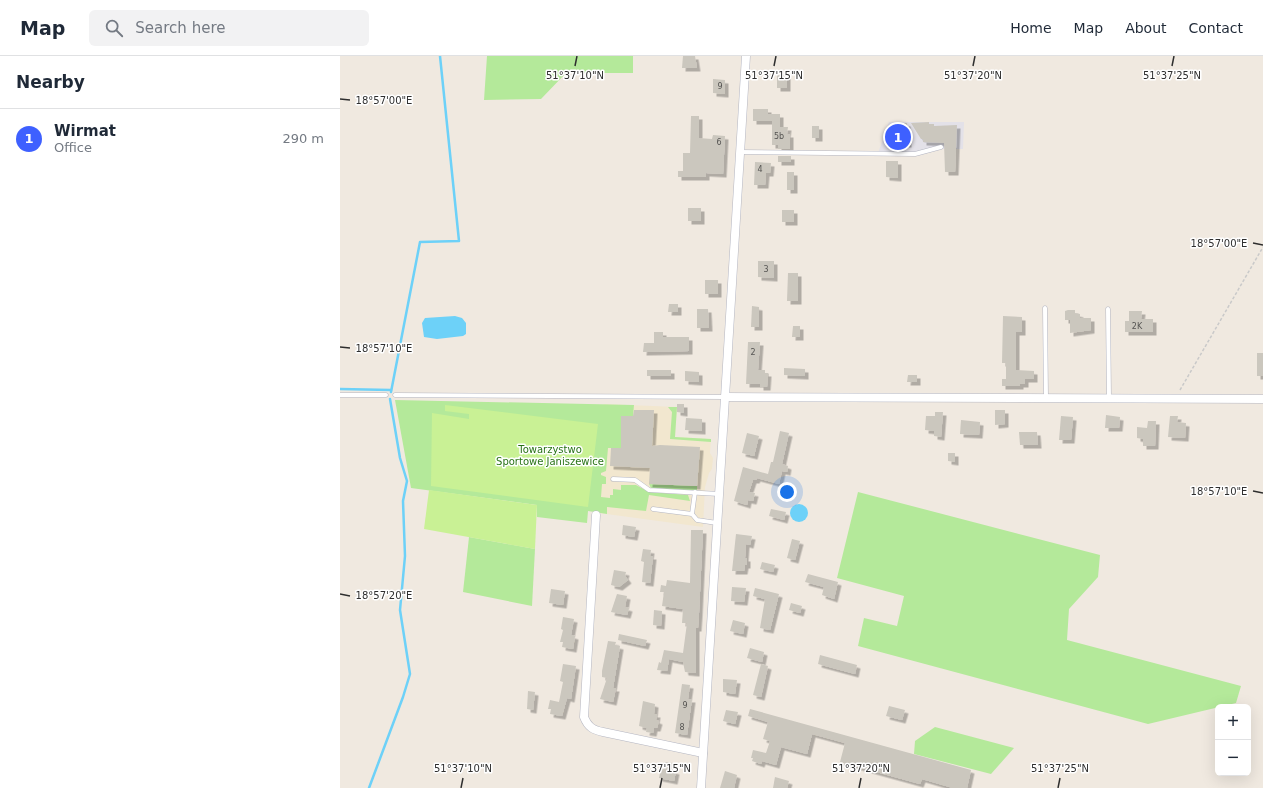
<!DOCTYPE html>
<meta charset="utf-8">
<style>
:root{--surface:#fff;--page:#f2f2f3;--text:#1f2937;--muted:#747a83;--line:#e0e1e3;--accent:#3e60ff}
body{margin:0;font-family:"DejaVu Sans",sans-serif;background:var(--page);color:var(--text)}
.controls{position:absolute;right:12px;bottom:12px;display:grid;overflow:hidden;border-radius:6px;box-shadow:0 4px 16px #0002}
.controls button{width:36px;height:36px;display:grid;place-items:center;padding:0;border:0;border-bottom:1px solid var(--line);background:var(--surface);color:var(--text);font:20px sans-serif}
.you{position:absolute;left:447px;top:436px;width:14px;height:14px;margin:-10px;border:3px solid #fff;border-radius:50%;background:#1a73e8;box-shadow:0 0 0 6px #1a73e833}
.badge{display:grid;place-items:center;width:26px;height:26px;border-radius:50%;background:var(--accent);color:#fff;font-size:13px;font-weight:700}
.pin{position:absolute;translate:-50% -50%;border:2px solid #fff;box-shadow:0 1px 4px #0006}
.list{margin:0;padding:0;list-style:none}
h2{display:flex;justify-content:space-between;align-items:center;height:52px;margin:0;padding:0 16px;font-size:17px}
h2 small{font-size:13px;font-weight:400;color:var(--muted)}
.list li{display:grid;grid-template-columns:26px 1fr auto;gap:12px;align-items:center;box-sizing:border-box;height:60px;padding:0 16px;border-top:1px solid var(--line)}
.list b{display:block;font-size:15px;white-space:nowrap}
.list p{margin:0;font-size:13px;white-space:nowrap;color:var(--muted)}
.list em{font-size:13px;font-style:normal;color:var(--muted)}
.icon{flex:none;width:22px;height:22px;fill:none;stroke:currentColor;stroke-width:2;stroke-linecap:round;stroke-linejoin:round}
.map{position:relative;flex:none;width:923px;height:732px;overflow:hidden}
header{display:flex;align-items:center;gap:24px;box-sizing:border-box;height:56px;padding:0 20px;background:var(--surface);border-bottom:1px solid var(--line)}
header strong{font-size:19px}
nav{display:flex;gap:22px;margin-inline-start:auto;font-size:14px}
.search{width:280px;height:36px;background:var(--page);display:flex;align-items:center;gap:10px;box-sizing:border-box;padding:0 14px;border-radius:6px;color:var(--muted);font-size:15px}
main{display:flex}
aside{flex:1;background:var(--surface)}
.map>svg:first-child{display:block}
.industrial{fill:#e3e1e8}
.education{fill:#f2e7cf}
.green{fill:#b4e99a}
.pitch{fill:#c9f195}
.water{fill:#6dd1f8}
.lines{fill:none;stroke-linecap:round;stroke-linejoin:round}
.stream{stroke:#6dd1f8;stroke-width:2.5}
.building{fill:#cbc7be;filter:url(#shadow)}
.lane-casing{stroke:#b4b6c2;stroke-width:5}
.street-casing{stroke:#b4b6c2;stroke-width:9}
.path{stroke:#c9c9c9;stroke-width:1.5;stroke-dasharray:3 2;stroke-linecap:butt}
.lane{stroke:#fff;stroke-width:4}
.street{stroke:#fff;stroke-width:8}
.ticks{fill:none;stroke:#2e2e2e;stroke-width:1.5}
.labels{text-anchor:middle;dominant-baseline:central;stroke-width:3;stroke-linejoin:round;paint-order:stroke}
.number-label{font-size:8px;fill:#555452}
.park-label{font-size:10px;fill:#287316;stroke:#fff}
.ticks-label{font-size:10px;text-anchor:middle;fill:#2e2e2e;stroke:#fff;stroke-width:3;stroke-linejoin:round;paint-order:stroke}
</style>
<header>
<strong>Map</strong>
<div class="search"><svg class="icon" aria-label="search" viewBox="0 0 24 24"><circle cx="10" cy="10" r="6"/><path d="M15 15l6 6"/></svg>Search here</div>
<nav><a>Home</a><a>Map</a><a>About</a><a>Contact</a></nav>
</header>
<main>
<aside>
<h2>Nearby<small></small></h2>
<ul class="list">
<li><span class="badge">1</span><div><b>Wirmat</b><p>Office</p></div><em>290 m</em></li>
</ul>
</aside>
<div class="map">
<svg width="923" height="732" viewBox="0 0 923 732">
<defs>
<filter id="shadow"><feDropShadow dx="3.5" dy="3.5" stdDeviation="0" flood-color="#0004"/></filter>
</defs>
<rect width="100%" height="100%" fill="#f0e9e0"/>
<path class="industrial" d="M549 66H624L623 93H602L577 100H537Z"/>
<path class="education" d="M264 348 337 351 335 381 371 383 370 397 373 402 372 413 369 417 365 431 363 471 259 457Z"/>
<g class="green">
<path d="M147 0H293V17H226L201 43 144 44Z"/>
<path d="M55 344 294 349 293 360H281V392H268L266 415 261 417V419L266 421V428H262L261 441 270 442V439H273V433L281 434V429H296L309 436 348 439 350 445 309 439 306 455 267 451V458L248 455 247 467 197 461V449L71 432Z"/>
<path d="M328 351H337L335 381 371 383V386L330 383 332 356Z"/>
<path d="M309 428 357 430V435L311 432Z"/>
<path d="M518 436 760 499 758 521 729 553 727 584 901 630 896 647 808 668 518 590 524 562 557 570 564 540 497 522Z"/>
<path d="M129 481 195 493 192 550 123 536Z"/>
<path d="M595 671 674 692 651 718 574 698 575 685Z"/>
</g>
<g class="pitch">
<path d="M105 349 258 368 248 451 91 430 92 357 129 363V358L105 355Z"/>
<path d="M89 434 197 449 195 493 84 473Z"/>
</g>
<g class="water">
<path d="M115 260 122 262 126 267V278L123 280 97 283 84 281 82 267 85 262Z"/>
<circle cx="459" cy="457" r="9"/>
</g>
<g class="lines">
<g class="stream">
<path d="M0 333 51 334"/>
<path d="M51 336 80 186 119 185 100 0"/>
<path d="M29 732 63 641 70 618 60 554 65 500 63 445 67 425 60 402 50 343"/>
</g>
</g>
<g class="building">
<path d="M343 0H355L357 12H342Z"/>
<rect x="437" y="19" width="10" height="13"/>
<path d="M373 23 385 24V38L373 37Z"/>
<path d="M413 53H428V58H440V71H448L447 78H450V93H438V89H432V65H413Z"/>
<path d="M351 60H359V82L372 83 373 79 385 80 383 118 366 117V121H338V115H343V97H350Z"/>
<path d="M589 66V68H594V70L617 69 615 116H605L604 87 583 86V83H581L571 67Z"/>
<path d="M556 67H567L568 88H555Z"/>
<rect x="472" y="70" width="7" height="12"/>
<rect x="438" y="100" width="13" height="6"/>
<path d="M546 105H558V122L546 121Z"/>
<path d="M415 106 431 107 430 117H426L425 129H414Z"/>
<rect x="447" y="116" width="7" height="18"/>
<rect x="348" y="152" width="13" height="13"/>
<rect x="442" y="154" width="12" height="12"/>
<path d="M418 205H434V222L418 221Z"/>
<path d="M448 217H458V245H447Z"/>
<rect x="365" y="224" width="13" height="14"/>
<path d="M329 248H338V256H328Z"/>
<path d="M412 250 419 251V271H411Z"/>
<path d="M357 253H368L369 272H357Z"/>
<path d="M728 254H735V257L740 258V262H751V274L730 277V264H725V255Z"/>
<path d="M789 255H802L801 263H813V276H785V265H789Z"/>
<path d="M663 260 682 261V276H676V314L694 315V323H685V328H680V330H662V323H666V307H662Z"/>
<path d="M453 270H460V281H452Z"/>
<path d="M314 276H323V281H349V295L303 296 304 287H314Z"/>
<path d="M408 286H420L418 314H425V317H428L427 331H420V328H406Z"/>
<rect x="917" y="297" width="6" height="23"/>
<path d="M444 312 465 313V320L444 319Z"/>
<rect x="307" y="314" width="24" height="6"/>
<path d="M345 315 359 316V326L345 325Z"/>
<path d="M568 319H577V326H567Z"/>
<path d="M337 348H344V357L337 356Z"/>
<path d="M294 354H314L312 390 320 389 360 391 357 430 309 428 310 412 270 410 271 392H281V360H293Z"/>
<path d="M655 354H665V368L655 369Z"/>
<path d="M595 356H603L601 381 594 380V375L585 374 586 360H595Z"/>
<path d="M766 359 780 361 779 372H765Z"/>
<path d="M721 360 733 361 731 384H719Z"/>
<path d="M830 360H838L837 366 846 367 845 382 828 381Z"/>
<path d="M346 362 362 363V375L345 374Z"/>
<path d="M621 364 640 366 639 379 620 378Z"/>
<path d="M808 365H816L815 390H803V383L797 382V371L807 372Z"/>
<path d="M440 375 449 377 442 408 448 410 447 416 442 415 439 428 417 422 416 424H413L409 436 415 437 413 445 408 444 407 449 394 445 403 411 428 418 431 406H433Z"/>
<path d="M679 376H697L698 389H680Z"/>
<path d="M407 377 419 380 414 400 402 397Z"/>
<path d="M608 397H615V406L608 405Z"/>
<path d="M431 453 446 456 444 464 429 460Z"/>
<path d="M283 469 296 471 294 481 282 479Z"/>
<path d="M351 474H363L359 557 358 572H356V617L345 616 343 606 329 603 327 615 317 614 319 606 321 607 324 594 343 597 347 567H342L343 553 322 550 324 536H320L321 529 326 530 327 524 350 527Z"/>
<path d="M396 478 412 480 410 489 406 488 405 502H407V509H405L404 515H392Z"/>
<path d="M452 483 460 485 455 504 447 502Z"/>
<path d="M303 493 311 494 310 500H313L310 527 302 526 304 506 301 505Z"/>
<path d="M422 506 435 509 433 516 420 513Z"/>
<path d="M274 514 286 516 285 520 288 524 279 531 271 529Z"/>
<path d="M468 518 498 526 494 543 482 539 484 531 465 526Z"/>
<path d="M392 531 406 532 404 546 391 545Z"/>
<path d="M415 532 439 538 430 574 420 572 425 543 413 540Z"/>
<path d="M211 533 225 535 223 549 209 547Z"/>
<path d="M277 538 287 540 285 551 289 552 287 559 271 556Z"/>
<path d="M451 547 462 550 460 557 449 554Z"/>
<path d="M314 554 322 555 321 570 313 569Z"/>
<path d="M223 561 234 563 231 579 235 580 233 593 222 591 223 586H220L223 574 221 573Z"/>
<path d="M393 564 405 567 403 578 390 575Z"/>
<path d="M279 578 307 584 305 590 278 584Z"/>
<path d="M268 585 276 586 275 589 280 590 273 632H276L273 646 260 643 267 622 262 621V615Z"/>
<path d="M410 592 424 596 422 606 407 602Z"/>
<path d="M480 599 517 609 515 618 478 608Z"/>
<path d="M223 608 236 610 231 643 227 642 222 660 210 658 211 653H208L210 644 219 646 223 626 220 625Z"/>
<path d="M421 608 428 610 421 641 413 639Z"/>
<path d="M383 623 397 624 395 638 383 636Z"/>
<path d="M342 628 350 629 348 643H352L347 679 335 677Z"/>
<path d="M188 635 195 636 193 654 187 653Z"/>
<path d="M303 645 315 648 314 658H317L316 664 319 665 317 672H314L313 677 306 676 307 672 299 670Z"/>
<path d="M549 650 565 654 562 664 546 660Z"/>
<path d="M410 653 631 714 627 732H613L582 723 580 728 500 706 505 687 472 678 467 698 441 691 436 709 422 705 421 708 412 705 413 702H411L413 694 426 697 430 685 423 683 428 666 408 660Z"/>
<path d="M386 654 398 656 395 668 383 665Z"/>
<path d="M325 706 333 707 332 714 336 715 334 725 319 722 321 712 324 713Z"/>
<path d="M385 715 397 719 394 732H380Z"/>
<path d="M435 721 449 725 447 732H433Z"/>
</g>
<g class="lines">
<defs>
<g id="lane">
<path d="M400 96 575 98 601 91"/>
<path d="M705 252 706 342"/>
<path d="M768 253 769 342"/>
<path d="M0 339H46"/>
<path d="M55 339 385 341"/>
<path d="M273 423 295 424 309 434 379 438"/>
<path d="M313 453 352 458 357 464 377 467"/>
<path d="M352 458 355 436"/>
</g>
<g id="street">
<path d="M385 341 923 343"/>
<path d="M256 459 244 661C248 671 253 674 263 676L363 697"/>
<path d="M361 732 406 0"/>
</g>
</defs>
<use href="#lane" class="lane-casing"/>
<use href="#street" class="street-casing"/>
<path class="path" d="M840 334 923 191"/>
<use href="#lane" class="lane"/>
<use href="#street" class="street"/>
</g>
<path class="ticks" d="M235 10 237 0M434 10 436 0M633 10 635 0M832 10 834 0M0 43 10 44M913 187 923 189M0 291 10 292M913 435 923 437M0 538 10 540M121 732 123 722M320 732 322 722M519 732 521 722M718 732 720 722"/>
<g class="labels">
<g class="number-label">
<text x="380" y="30">9</text>
<text x="439" y="80">5b</text>
<text x="379" y="86">6</text>
<text x="420" y="113">4</text>
<text x="426" y="213">3</text>
<text x="797" y="270">2K</text>
<text x="413" y="296">2</text>
<text x="345" y="649">9</text>
<text x="342" y="671">8</text>
</g>
<g class="park-label">
<text x="210" y="393">Towarzystwo<tspan x="210" dy="12">Sportowe Janiszewice</tspan></text>
</g>
</g>
<g class="ticks-label">
<text x="235" y="23">51°37'10"N</text>
<text x="434" y="23">51°37'15"N</text>
<text x="633" y="23">51°37'20"N</text>
<text x="832" y="23">51°37'25"N</text>
<text x="44" y="48">18°57'00"E</text>
<text x="879" y="191">18°57'00"E</text>
<text x="44" y="296">18°57'10"E</text>
<text x="879" y="439">18°57'10"E</text>
<text x="44" y="543">18°57'20"E</text>
<text x="123" y="716">51°37'10"N</text>
<text x="322" y="716">51°37'15"N</text>
<text x="521" y="716">51°37'20"N</text>
<text x="720" y="716">51°37'25"N</text>
</g>
</svg>
<div class="controls">
<button>+</button>
<button>−</button>
</div>
<div class="you"></div>
<div class="pin badge" style="left:558px;top:81px">1</div>
</div>
</main>
